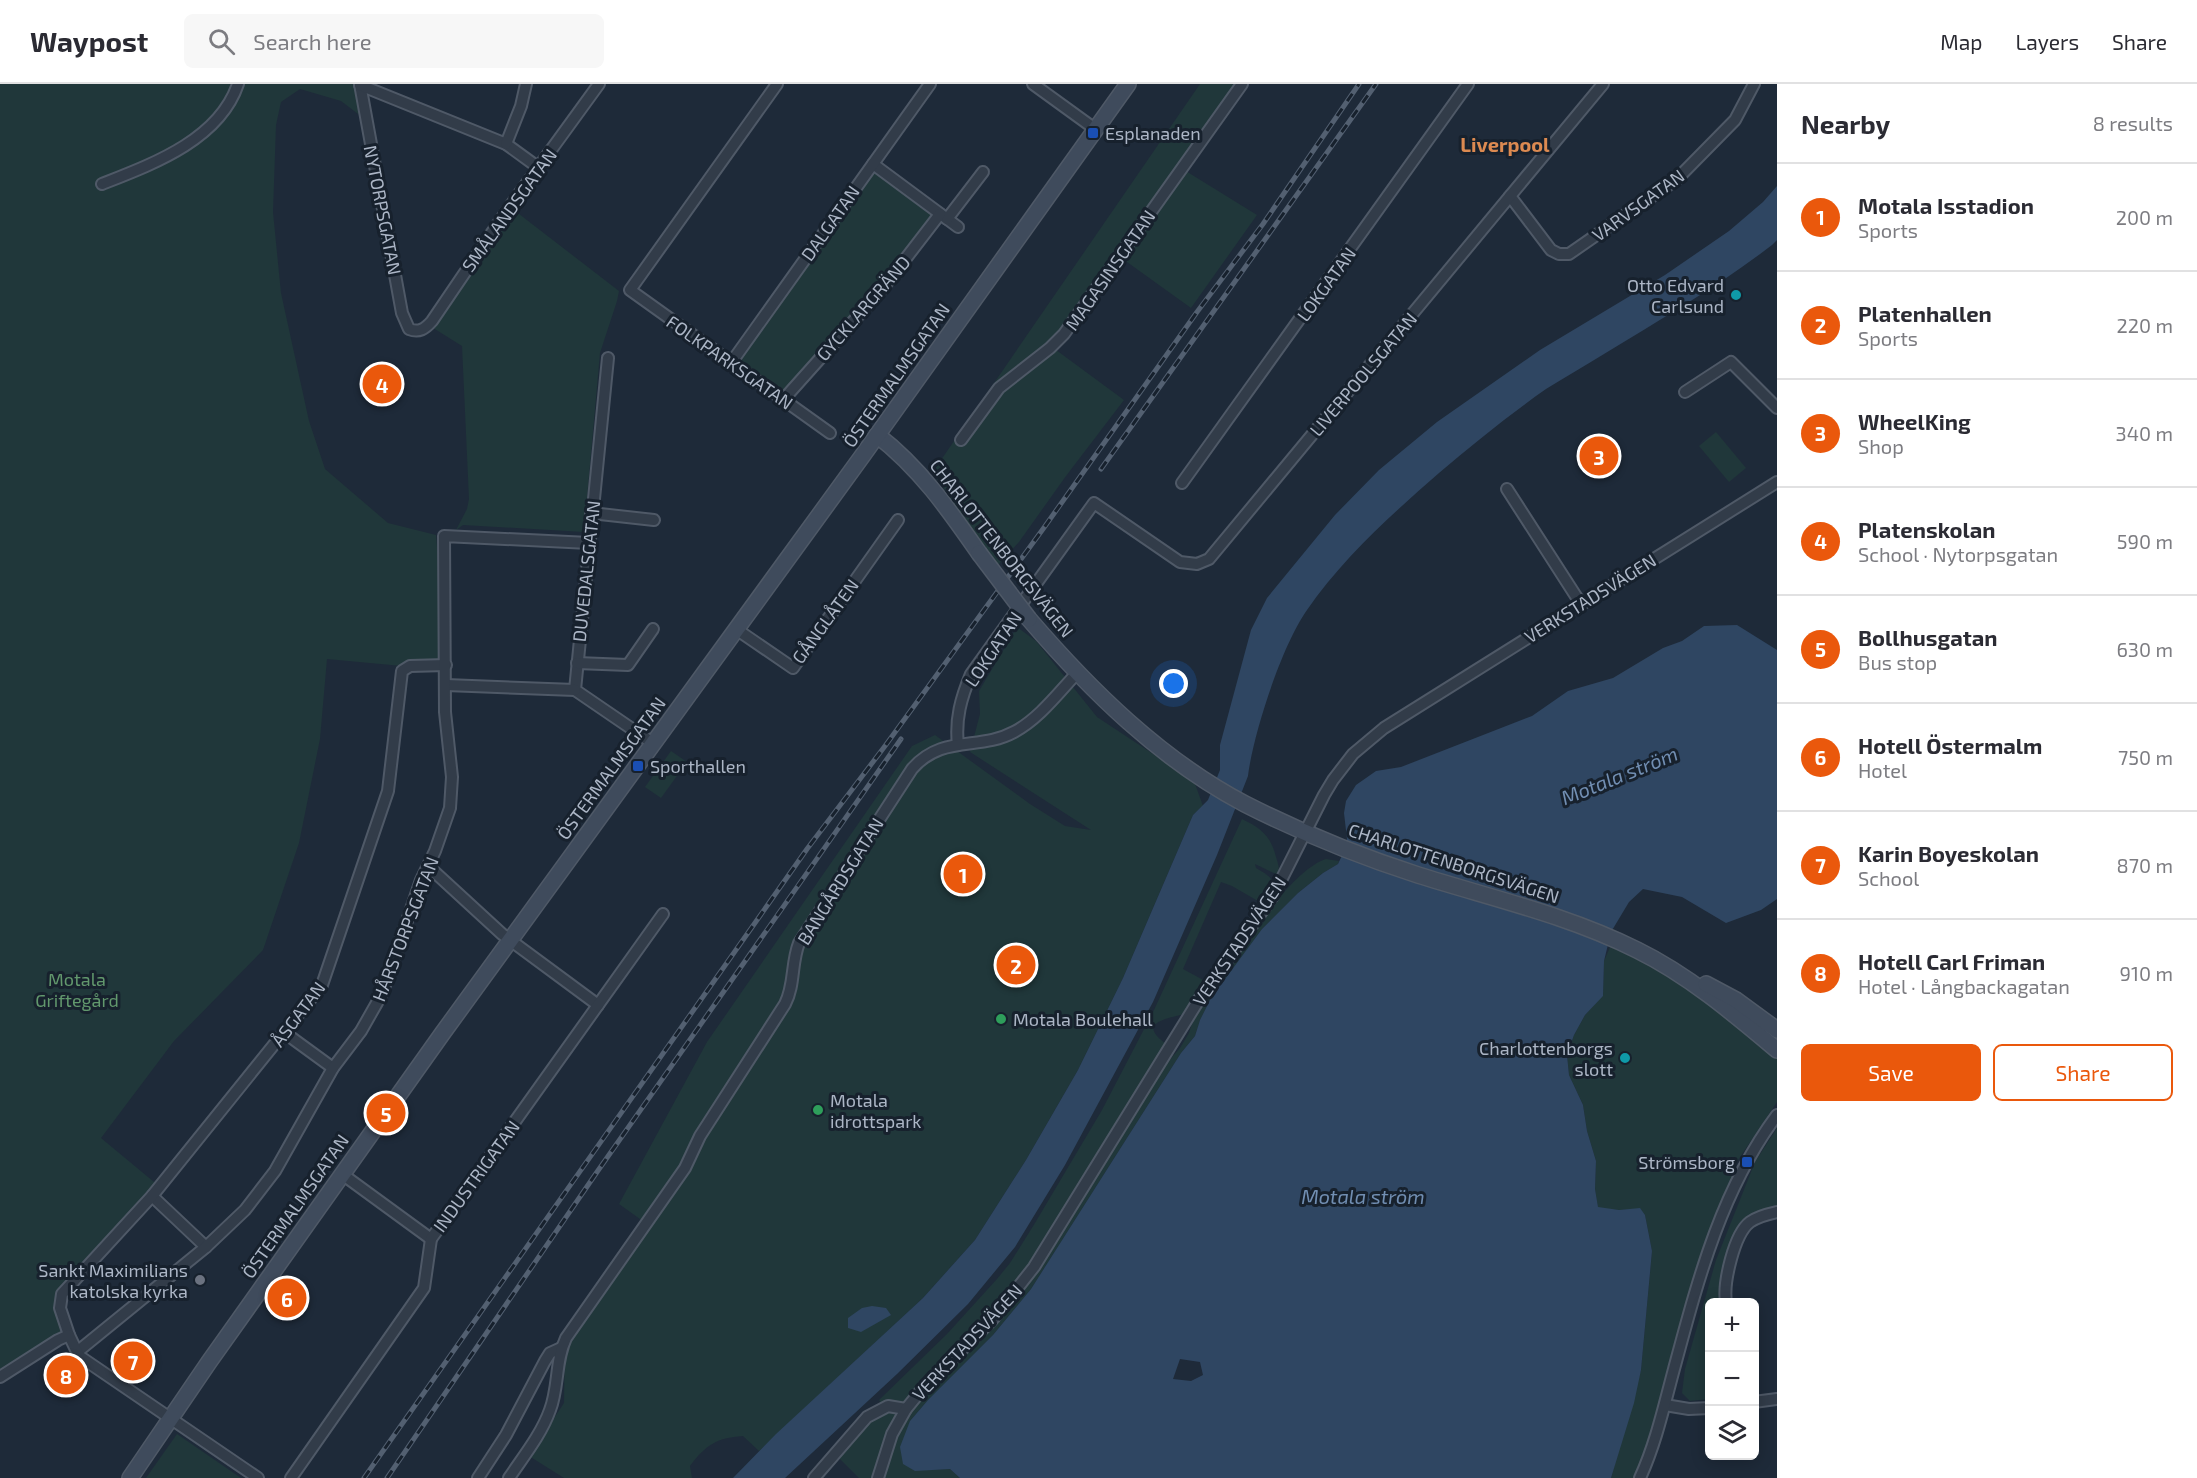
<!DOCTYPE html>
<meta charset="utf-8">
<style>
:root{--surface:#fff;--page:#f7f7f7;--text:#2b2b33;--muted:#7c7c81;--line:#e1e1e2;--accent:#ea580c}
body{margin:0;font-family:"Exo 2",sans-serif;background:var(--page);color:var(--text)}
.controls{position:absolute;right:18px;bottom:18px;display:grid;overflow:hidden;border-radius:9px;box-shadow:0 3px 15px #0003}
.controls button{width:54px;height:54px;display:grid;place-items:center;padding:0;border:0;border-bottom:2px solid var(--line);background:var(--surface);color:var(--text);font:30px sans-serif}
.you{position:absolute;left:1174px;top:600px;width:21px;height:21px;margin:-15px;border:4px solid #fff;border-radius:50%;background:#1a73e8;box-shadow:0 0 0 9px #1a73e833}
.badge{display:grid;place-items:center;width:39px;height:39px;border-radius:50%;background:var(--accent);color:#fff;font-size:20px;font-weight:700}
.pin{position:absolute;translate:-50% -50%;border:3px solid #fff;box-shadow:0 2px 6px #0006}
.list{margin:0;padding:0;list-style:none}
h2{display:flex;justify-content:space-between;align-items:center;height:78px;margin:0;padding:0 24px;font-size:26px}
h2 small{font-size:20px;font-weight:400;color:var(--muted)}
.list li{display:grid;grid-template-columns:39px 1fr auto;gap:18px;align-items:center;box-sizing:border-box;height:108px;padding:0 24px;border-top:2px solid var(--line)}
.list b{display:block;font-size:22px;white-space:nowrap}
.list p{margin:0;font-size:20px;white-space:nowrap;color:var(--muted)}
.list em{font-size:20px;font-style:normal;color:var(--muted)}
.actions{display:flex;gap:12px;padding:18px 24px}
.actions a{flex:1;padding:14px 0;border:2px solid var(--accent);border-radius:9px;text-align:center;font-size:21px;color:var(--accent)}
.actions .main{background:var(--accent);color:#fff}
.icon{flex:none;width:33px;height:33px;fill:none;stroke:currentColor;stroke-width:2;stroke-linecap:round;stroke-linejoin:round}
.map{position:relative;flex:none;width:1777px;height:1394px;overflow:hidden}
header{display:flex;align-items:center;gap:36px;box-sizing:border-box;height:84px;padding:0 30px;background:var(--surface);border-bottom:2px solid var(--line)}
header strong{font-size:28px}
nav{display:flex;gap:33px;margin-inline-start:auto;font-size:21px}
.search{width:420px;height:54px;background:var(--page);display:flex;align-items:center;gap:15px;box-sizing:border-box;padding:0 21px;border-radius:9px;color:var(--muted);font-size:22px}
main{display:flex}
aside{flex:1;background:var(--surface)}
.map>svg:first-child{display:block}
.green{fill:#20373a}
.water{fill:#2f4662;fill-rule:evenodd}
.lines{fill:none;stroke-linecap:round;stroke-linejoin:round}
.street-casing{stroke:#4f5967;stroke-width:14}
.secondary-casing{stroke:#4f5967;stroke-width:18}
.street{stroke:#323c49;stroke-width:10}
.secondary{stroke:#3f4b5c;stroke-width:15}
.rail-casing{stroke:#536071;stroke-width:5}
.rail{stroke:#17212d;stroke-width:3;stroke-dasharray:9;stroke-linecap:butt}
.secondary-bridge-casing{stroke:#4f5967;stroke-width:18;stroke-linecap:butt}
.secondary-bridge{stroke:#3f4b5c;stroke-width:15}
.transit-dot{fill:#1a4fb4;stroke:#17212d;stroke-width:2}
.culture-dot{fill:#0f9aa8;stroke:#17212d;stroke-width:2}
.leisure-dot{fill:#2e9e5b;stroke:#17212d;stroke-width:2}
.worship-dot{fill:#6b7280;stroke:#17212d;stroke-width:2}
.labels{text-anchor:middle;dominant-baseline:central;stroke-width:6;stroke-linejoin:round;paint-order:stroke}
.poi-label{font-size:18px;fill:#acb6c6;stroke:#17212d;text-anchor:start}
.street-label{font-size:18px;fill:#acb6c6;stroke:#17212d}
.park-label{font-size:18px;fill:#62986d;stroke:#17212d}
.neighbourhood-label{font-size:20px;font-weight:bold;fill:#dc8a51;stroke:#17212d}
.water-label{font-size:20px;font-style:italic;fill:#718eb2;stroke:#17212d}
</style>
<header>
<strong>Waypost</strong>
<div class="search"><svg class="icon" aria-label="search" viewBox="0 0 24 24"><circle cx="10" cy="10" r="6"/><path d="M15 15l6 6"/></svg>Search here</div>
<nav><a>Map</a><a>Layers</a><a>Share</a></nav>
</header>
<main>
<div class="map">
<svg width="1777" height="1394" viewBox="0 0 1777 1394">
<rect width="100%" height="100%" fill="#1e2a39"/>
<g class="green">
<path d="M0 0H363L366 36 341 17 300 5 281 18 276 41 273 128 281 209 309 337 325 385 388 439 436 451 447 578 411 576 402 582 327 575 320 655 299 759 263 866 174 957 101 1054 160 1103 92 1175 59 1222 61 1247 0 1288Z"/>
<path d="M1200 0H1243L1181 84 1257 131 1191 224 1120 173 1048 260 1124 316 1066 392 1019 458 998 481 969 445 945 406 932 389Z"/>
<path d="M873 75 943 128 788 314 728 276Z"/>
<path d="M510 123 619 207 617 217 600 269 584 448 463 441 456 446 467 425 469 415 462 262 430 242Z"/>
<path d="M1716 348 1746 384 1729 398 1699 362Z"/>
<path d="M1017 543 1036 557 1097 633 1194 697 1203 722 1193 731 1123 894 1078 986 1026 1076 975 1156 923 1214 759 1367 743 1352C716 1354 706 1361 690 1382L692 1394H564L529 1372 564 1319 565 1248 647 1140 619 1120 707 958 912 662 935 651 1030 720 1065 742 1091 746 970 668 980 630 979 607Z"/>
<path d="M671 667 687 678 661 714 645 703Z"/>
<path d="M1242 735C1261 744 1271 752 1276 773 1278 779 1280 785 1278 791L1255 780 1256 784C1279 797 1275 799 1263 820L1232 802 1221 798 1183 885 1207 898 1184 930C1165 935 1137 939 1166 960L1036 1172 989 1233 925 1295 907 1316 897 1320 881 1319 879 1316 947 1250 997 1195 1010 1179 1035 1139 1102 1026 1154 926Z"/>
<path d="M1326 775 1339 777 1338 780 1323 789 1298 809 1262 845 1211 914 1200 936 1195 952 1181 969 1031 1205 993 1251 928 1316 910 1337 915 1386 950 1385 960 1394H883L903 1338 925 1308 991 1244 1032 1195 1133 1031 1166 980 1180 964 1189 949 1196 927C1221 892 1288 786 1326 775Z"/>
<path d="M1611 861 1661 887 1692 907 1777 971V1018L1734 1082 1742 1086 1638 1394H1611L1641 1286 1652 1167 1645 1131 1640 1125 1619 1126 1598 1124 1595 1105 1596 1077 1587 1047 1583 1021 1569 991 1567 971 1574 951 1585 931 1603 911 1604 877Z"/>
<path d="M1777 1044V1124L1762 1127 1725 1185 1720 1218H1710L1709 1315 1690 1317 1682 1309 1685 1285 1716 1176 1755 1078Z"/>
<path d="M887 1325 895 1328V1332L878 1373 873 1394H859L837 1372 866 1336Z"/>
<path d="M177 1350 241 1394H146Z"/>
</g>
<g class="water">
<path d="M1777 102V156L1772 161C1719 202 1661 235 1604 270 1585 282 1565 293 1546 305 1509 331 1473 360 1439 389 1391 431 1343 474 1307 526 1282 561 1253 650 1248 692L1217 771 1153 918 1065 1081 1015 1163 968 1220 897 1290 785 1394H733L776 1350 923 1214 975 1156 1026 1076 1078 986 1123 894 1193 731 1208 716 1220 686V661L1251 546 1267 514 1335 431 1379 386 1437 338 1540 266 1665 191 1729 147 1763 118Z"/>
<path d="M1737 541 1777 566V815L1761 826 1726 839 1682 813 1643 805 1629 818 1611 848 1604 877 1603 912 1585 931 1574 951 1567 971 1569 991 1583 1021 1587 1047 1596 1077 1595 1105 1598 1123 1619 1126 1640 1124 1645 1131 1652 1167 1641 1286 1634 1319 1611 1394H960L950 1385 915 1387 903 1380 900 1363 910 1337 928 1316 993 1251 1031 1205 1181 969 1195 952 1200 936 1211 914 1262 845 1298 809 1323 789 1338 780 1346 763 1347 755 1344 729 1346 717 1356 701 1376 687 1401 683 1532 632 1568 607 1613 594 1663 564 1682 557 1704 542ZM1180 1275 1200 1278 1203 1291 1191 1297 1173 1295Z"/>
<path d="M872 1222 886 1224 891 1231 861 1248 848 1244V1234L862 1224Z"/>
</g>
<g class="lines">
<defs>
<g id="street">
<path d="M360 0 402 229 409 245C419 249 425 245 432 237L506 128 599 0"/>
<path d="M777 0 630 206 830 349"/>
<path d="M1033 0 1095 45"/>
<path d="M360 1 506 60 539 84"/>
<path d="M506 60 521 22 526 0"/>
<path d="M873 80 958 143"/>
<path d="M102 100C153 80 219 56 238 0"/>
<path d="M1510 112 1551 166 1559 170H1569L1677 95 1735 36 1754 0"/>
<path d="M947 135 983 88"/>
<path d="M608 274 575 606 654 660"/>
<path d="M731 279 930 0"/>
<path d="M1685 308 1731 278 1777 324"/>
<path d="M783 316 883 204 940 130"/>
<path d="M961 356 999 304 1050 264 1064 250 1242 0"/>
<path d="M1182 399 1468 0"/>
<path d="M1507 405 1581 520"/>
<path d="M591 429 654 436"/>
<path d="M736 545 793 584 898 436"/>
<path d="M577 579 628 581 653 545"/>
<path d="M446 601 575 606"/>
<path d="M958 661C955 635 961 614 971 590L1094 419 1180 478 1197 480 1209 475 1603 0"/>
<path d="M428 782 502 850 598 921"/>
<path d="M285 949 333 984"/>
<path d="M342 1090 431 1155"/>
<path d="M152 1112 206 1163"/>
<path d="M1726 1218C1723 1199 1734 1150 1750 1138 1758 1132 1768 1130 1777 1128"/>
<path d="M69 1251 60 1224 62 1210 152 1112 322 901 388 707 402 587 410 582 446 581"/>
<path d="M77 1268 206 1163 245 1126 275 1087 333 984 361 947 382 910 421 796 435 767 450 724 452 693 445 628 444 452 589 459"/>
<path d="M0 1293 58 1256 69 1251 79 1272 258 1394"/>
<path d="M1754 1318 1777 1315"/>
<path d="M1665 1321 1689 1325 1710 1324"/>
<path d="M291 1394 424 1204 431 1155 663 830"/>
<path d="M478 1394 506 1351 545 1277 550 1269 561 1264"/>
<path d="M509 1394C523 1373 541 1351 550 1326 559 1303 555 1277 566 1254L685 1084 700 1052 785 920C795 901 791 879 799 859L912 685C942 650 979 667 1014 648 1039 635 1059 608 1078 588"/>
<path d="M814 1394 867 1333 888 1322 906 1325"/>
<path d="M878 1394 892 1350 906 1325 924 1303 993 1235 1034 1183 1200 914 1273 812 1324 711 1333 696 1353 670 1384 644 1777 398"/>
<path d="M1640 1394C1656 1359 1664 1322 1674 1285 1698 1196 1721 1106 1777 1031"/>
</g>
<g id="secondary">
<path d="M877 351C920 384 949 426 979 469"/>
<path d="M1029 535C1090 606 1161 676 1245 720 1300 748 1359 772 1418 791 1491 814 1567 831 1637 866 1688 891 1733 929 1777 966"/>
<path d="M1706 900 1736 916 1777 946"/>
<path d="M130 1394 209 1278 442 950 863 371 1128 0"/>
</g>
</defs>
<use href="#street" class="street-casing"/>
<use href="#secondary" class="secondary-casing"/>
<use href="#street" class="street"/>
<use href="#secondary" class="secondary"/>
<defs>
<g id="rail">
<path d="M1101 385 1376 0"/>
<path d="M364 1394 807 765 885 662 1043 445 1197 228 1263 140 1359 0"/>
<path d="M387 1394 597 1088 901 655"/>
</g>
</defs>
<use href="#rail" class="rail-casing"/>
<use href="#rail" class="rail"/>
<defs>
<path id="secondary-bridge" d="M979 469 1029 535"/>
</defs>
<use href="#secondary-bridge" class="secondary-bridge-casing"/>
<use href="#secondary-bridge" class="secondary-bridge"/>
</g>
<g class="transit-dot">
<rect x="1087" y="43" width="12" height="12" rx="3"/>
<rect x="632" y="676" width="12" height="12" rx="3"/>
<rect x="1741" y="1072" width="12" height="12" rx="3"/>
</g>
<g class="culture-dot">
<circle cx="1736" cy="211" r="6"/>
<circle cx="1625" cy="974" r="6"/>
</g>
<g class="leisure-dot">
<circle cx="1001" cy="935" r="6"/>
<circle cx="818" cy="1026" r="6"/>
</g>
<circle class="worship-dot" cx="200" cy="1196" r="6"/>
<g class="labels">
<g class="poi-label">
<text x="1105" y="49">Esplanaden</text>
<text x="1724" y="201" text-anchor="end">Otto Edvard<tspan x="1724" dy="21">Carlsund</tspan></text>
<text x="650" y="682">Sporthallen</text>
<text x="1013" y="935">Motala Boulehall</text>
<text x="1613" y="964" text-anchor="end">Charlottenborgs<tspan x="1613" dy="21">slott</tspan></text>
<text x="830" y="1016">Motala<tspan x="830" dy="21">idrottspark</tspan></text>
<text x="1735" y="1078" text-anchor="end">Strömsborg</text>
<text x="188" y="1186" text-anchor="end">Sankt Maximilians<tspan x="188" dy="21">katolska kyrka</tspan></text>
</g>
<g class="street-label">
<text transform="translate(1638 121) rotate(-36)">VARVSGATAN</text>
<text transform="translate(383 126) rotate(79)">NYTORPSGATAN</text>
<text transform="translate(509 126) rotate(-54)">SMÅLANDSGATAN</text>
<text transform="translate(830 139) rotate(-55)">DALGATAN</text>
<text transform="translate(1110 186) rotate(-55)">MAGASINSGATAN</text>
<text transform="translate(1326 200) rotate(-54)">LOKGATAN</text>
<text transform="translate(863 224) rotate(-49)">GYCKLARGRÄND</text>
<text transform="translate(730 278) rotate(35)">FOLKPARKSGATAN</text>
<text transform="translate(1363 290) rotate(-50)">LIVERPOOLSGATAN</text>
<text transform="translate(896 291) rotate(-55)">ÖSTERMALMSGATAN</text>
<text transform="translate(1002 464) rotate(52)">CHARLOTTENBORGSVÄGEN</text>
<text transform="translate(586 487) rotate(-84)">DUVEDALSGATAN</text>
<text transform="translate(1590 514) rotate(-32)">VERKSTADSVÄGEN</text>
<text transform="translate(825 537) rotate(-54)">GÅNGLÅTEN</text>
<text transform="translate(993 565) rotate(-56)">LOKGATAN</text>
<text transform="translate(611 684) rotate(-54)">ÖSTERMALMSGATAN</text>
<text transform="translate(1454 779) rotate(18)">CHARLOTTENBORGSVÄGEN</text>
<text transform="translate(840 797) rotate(-58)">BANGÅRDSGATAN</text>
<text transform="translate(405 845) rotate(-69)">HÅRSTORPSGATAN</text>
<text transform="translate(1239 857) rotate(-56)">VERKSTADSVÄGEN</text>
<text transform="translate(298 930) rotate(-53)">ÅSGATAN</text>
<text transform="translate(476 1092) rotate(-54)">INDUSTRIGATAN</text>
<text transform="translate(295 1122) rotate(-55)">ÖSTERMALMSGATAN</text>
<text transform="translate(967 1258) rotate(-47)">VERKSTADSVÄGEN</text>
</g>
<g class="park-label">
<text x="77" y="895">Motala<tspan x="77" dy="21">Griftegård</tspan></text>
</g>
<g class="neighbourhood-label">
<text x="1505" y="60">Liverpool</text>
</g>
<g class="water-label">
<text transform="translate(1619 691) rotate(-22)">Motala ström</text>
<text x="1363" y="1112">Motala ström</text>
</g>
</g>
</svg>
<div class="controls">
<button>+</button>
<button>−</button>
<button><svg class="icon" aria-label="layers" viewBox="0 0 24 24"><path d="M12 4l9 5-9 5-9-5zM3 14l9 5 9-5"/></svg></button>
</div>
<div class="you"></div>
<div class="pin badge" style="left:963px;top:790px">1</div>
<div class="pin badge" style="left:1016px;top:881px">2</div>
<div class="pin badge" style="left:1599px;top:372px">3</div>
<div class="pin badge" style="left:382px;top:300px">4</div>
<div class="pin badge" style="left:386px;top:1029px">5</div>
<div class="pin badge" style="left:287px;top:1214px">6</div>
<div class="pin badge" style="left:133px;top:1277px">7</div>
<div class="pin badge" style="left:66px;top:1291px">8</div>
</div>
<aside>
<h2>Nearby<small>8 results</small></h2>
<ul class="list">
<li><span class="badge">1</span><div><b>Motala Isstadion</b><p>Sports</p></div><em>200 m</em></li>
<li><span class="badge">2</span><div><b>Platenhallen</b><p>Sports</p></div><em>220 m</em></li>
<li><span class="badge">3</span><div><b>WheelKing</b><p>Shop</p></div><em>340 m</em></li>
<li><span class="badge">4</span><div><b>Platenskolan</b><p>School · Nytorpsgatan</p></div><em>590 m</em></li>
<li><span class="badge">5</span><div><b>Bollhusgatan</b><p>Bus stop</p></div><em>630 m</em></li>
<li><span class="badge">6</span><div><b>Hotell Östermalm</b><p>Hotel</p></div><em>750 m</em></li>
<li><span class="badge">7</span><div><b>Karin Boyeskolan</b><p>School</p></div><em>870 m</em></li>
<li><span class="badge">8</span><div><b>Hotell Carl Friman</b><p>Hotel · Långbackagatan</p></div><em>910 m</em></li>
</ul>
<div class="actions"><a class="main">Save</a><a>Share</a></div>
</aside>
</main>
